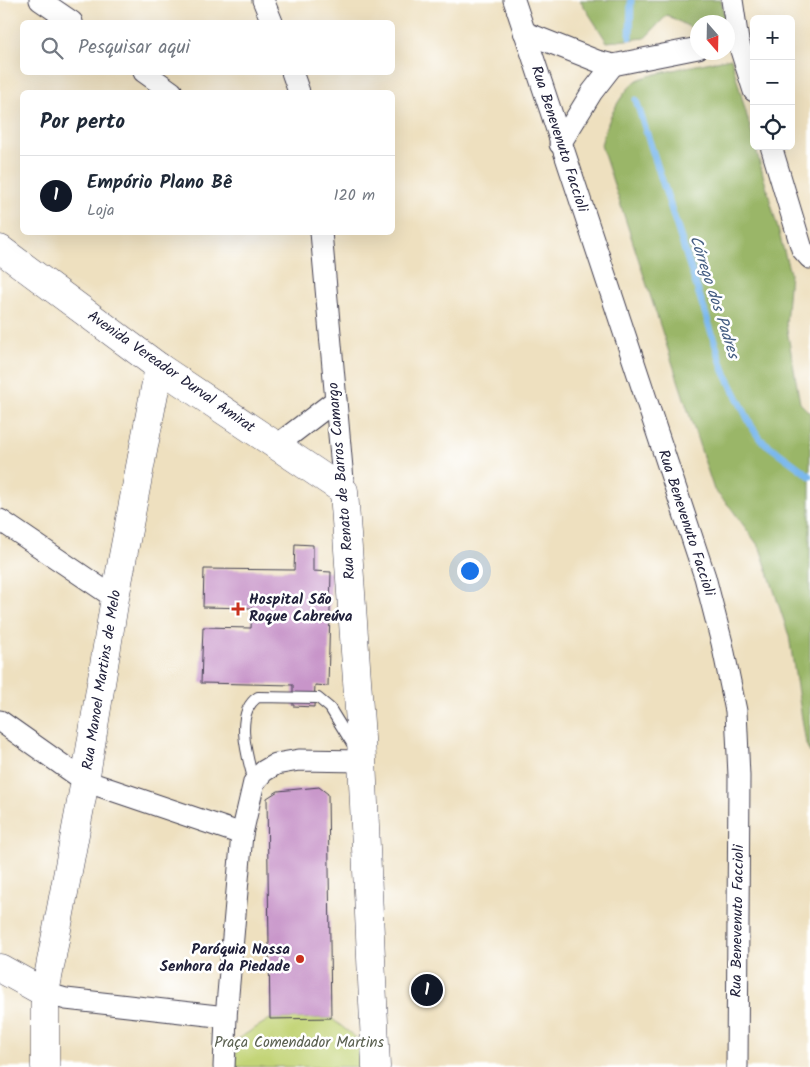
<!DOCTYPE html>
<html lang="pt">
<meta charset="utf-8">
<style>
:root{--surface:#fff;--page:#f6f6f7;--text:#1f2937;--muted:#747a83;--line:#e0e1e3;--accent:#111827}
body{margin:0;font-family:Kalam,sans-serif;background:var(--page);color:var(--text)}
.controls{position:absolute;right:15px;top:15px;display:grid;overflow:hidden;border-radius:8px;box-shadow:0 5px 20px #0002}
.controls button{width:45px;height:45px;display:grid;place-items:center;padding:0;border:0;border-bottom:1px solid var(--line);background:var(--surface);color:var(--text);font:25px sans-serif}
.compass{position:absolute;left:690px;top:15px;width:45px;height:45px;border-radius:50%;background:var(--surface);box-shadow:0 5px 20px #0002;rotate:160deg}
.you{position:absolute;left:469px;top:570px;width:18px;height:18px;margin:-12px;border:4px solid #fff;border-radius:50%;background:#1a73e8;box-shadow:0 0 0 8px #1a73e833}
.badge{display:grid;place-items:center;width:32px;height:32px;border-radius:50%;background:var(--accent);color:#fff;font-size:16px;font-weight:700}
.pin{position:absolute;translate:-50% -50%;border:2px solid #fff;box-shadow:0 1px 5px #0006}
.list{margin:0;padding:0;list-style:none}
h2{display:flex;justify-content:space-between;align-items:center;height:65px;margin:0;padding:0 20px;font-size:21px}
h2 small{font-size:16px;font-weight:400;color:var(--muted)}
.list li{display:grid;grid-template-columns:32px 1fr auto;gap:15px;align-items:center;box-sizing:border-box;height:80px;padding:0 20px;border-top:1px solid var(--line)}
.list b{display:block;font-size:19px;white-space:nowrap}
.list p{margin:0;font-size:16px;white-space:nowrap;color:var(--muted)}
.list em{font-size:16px;font-style:normal;color:var(--muted)}
.icon{flex:none;width:28px;height:28px;fill:none;stroke:currentColor;stroke-width:2;stroke-linecap:round;stroke-linejoin:round}
.map{position:relative;flex:none;width:810px;height:1067px;overflow:hidden}
.search{position:absolute;background:var(--surface);box-shadow:0 5px 20px #0002;left:20px;top:20px;width:375px;height:55px;display:flex;align-items:center;gap:12px;box-sizing:border-box;padding:0 18px;border-radius:8px;color:var(--muted);font-size:19px}
.panel{position:absolute;background:var(--surface);box-shadow:0 5px 20px #0002;left:20px;top:90px;width:375px;height:145px;border-radius:8px}
.map>svg:first-child{display:block}
.green{fill:#c3d477;stroke:#727b59}
.forest{fill:#9ab668;stroke:#5e6c52}
.lines{fill:none;stroke-linecap:round;stroke-linejoin:round}
.stream{stroke:#7ab8ed;stroke-width:7}
.building{fill:#c895c9}
.lane-casing{stroke:#413e4f;stroke-width:12}
.street-casing{stroke:#413e4f;stroke-width:23}
.secondary-casing{stroke:#413e4f;stroke-width:29}
.lane{stroke:#fff;stroke-width:10}
.street{stroke:#fff;stroke-width:21}
.secondary{stroke:#fff;stroke-width:28}
.poi-dot{fill:#c8321e;stroke:#fff;stroke-width:2}
.labels{text-anchor:middle;dominant-baseline:central;stroke-width:5;stroke-linejoin:round;paint-order:stroke}
.street-label{font-size:15px;fill:#22223b;stroke:#fff}
.poi-label{font-size:15px;font-weight:bold;fill:#22223b;stroke:#fff;text-anchor:start}
.park-label{font-size:15px;fill:#5a6050;stroke:#fff}
.water-label{font-size:16px;font-style:italic;fill:#455e82;stroke:#fff}
</style>
<div class="map">
<svg width="810" height="1067" viewBox="0 0 810 1067">
<rect width="100%" height="100%" fill="#fff"/>
<filter id="ink" filterUnits="userSpaceOnUse"><feTurbulence type="fractalNoise" baseFrequency=".02" numOctaves="2"/><feDisplacementMap in="SourceGraphic" scale="10" xChannelSelector="R" yChannelSelector="G"/><feConvolveMatrix kernelMatrix="1 2 1 2 8 2 1 2 1" color-interpolation-filters="sRGB"/></filter>
<filter id="wash" filterUnits="userSpaceOnUse"><feTurbulence type="fractalNoise" baseFrequency=".0096" numOctaves="4" result="noise"/><feDisplacementMap in="SourceGraphic" scale="20" xChannelSelector="R" yChannelSelector="G"/><feGaussianBlur stdDeviation="1.12" result="paint"/><feColorMatrix in="noise" values="0 0 0 0 0 0 0 0 0 0 0 0 0 0 0 0 0 1.4 0 .05"/><feComposite in="paint" operator="in"/></filter>
<g filter="url(#wash)">
<rect width="100%" height="100%" fill="#eee0bf"/>
<path class="green" d="M331 1018 360 1041 362 1067H236V1040L270 1019Z"/>
<g class="forest">
<path d="M580 0H721L725 22H698L697 31 667 15 645 38 607 42Z"/>
<path d="M731 58 790 273 786 324 800 403 810 413V753L806 744 789 636 760 548 731 508 714 490 601 145C607 122 617 97 636 81 642 75 717 61 731 58Z"/>
</g>
<g class="lines">
<g class="stream">
<path d="M630 37 631 0"/>
<path d="M636 100 724 371 752 427 761 440 810 476"/>
</g>
</g>
<g id="blocks">
<g class="building">
<path d="M295 544 313 545V571L331 572 328 686 315 685 314 707 293 706V685L201 683 203 627 251 628 252 608 203 607 204 569 294 570Z"/>
<path d="M319 787 328 794 331 1018 270 1019 267 798 278 791Z"/>
</g>
</g>
</g>
<g filter="url(#ink)">
<use href="#blocks" fill-opacity="0" stroke="#413e4f" stroke-width="1"/>
<g class="lines">
<defs>
<path id="lane" d="M254 782C248 759 233 713 258 697L318 698 330 708 354 747"/>
<g id="street">
<path d="M40 0 72 22"/>
<path d="M263 0 272 22"/>
<path d="M514 0 705 577 722 643 736 711 739 776 737 1067"/>
<path d="M732 0 738 41 754 91"/>
<path d="M524 32 597 61 613 65 698 48"/>
<path d="M144 72 172 92"/>
<path d="M292 72 299 92"/>
<path d="M560 144 592 92 613 65"/>
<path d="M771 146 802 249 810 258"/>
<path d="M321 232 344 491"/>
<path d="M277 445 336 400"/>
<path d="M0 520 115 598"/>
<path d="M0 721 85 781 242 834"/>
<path d="M45 993 66 999 226 1017"/>
<path d="M224 1067 226 1017 242 834 254 782 264 771 276 764 299 760 362 761"/>
</g>
<g id="secondary">
<path d="M0 249 159 367 344 491 361 738 376 1067"/>
<path d="M0 968 45 993"/>
<path d="M45 1067V993L85 781 115 598 159 367"/>
</g>
</defs>
<use href="#lane" class="lane-casing"/>
<use href="#street" class="street-casing"/>
<use href="#secondary" class="secondary-casing"/>
<use href="#lane" class="lane"/>
<use href="#street" class="street"/>
<use href="#secondary" class="secondary"/>
</g>
</g>
<g class="poi-dot">
<path d="M235.5 601.5h5v5h5v5h-5v5h-5v-5h-5v-5h5z"/>
<circle cx="300" cy="959" r="5"/>
</g>
<g class="labels">
<g class="street-label">
<text transform="translate(559 139) rotate(72)">Rua Benevenuto Faccioli</text>
<text transform="translate(171 372) rotate(35)">Avenida Vereador Durval Amirat</text>
<text transform="translate(342 481) rotate(-95)">Rua Renato de Barros Camargo</text>
<text transform="translate(686 523) rotate(72)">Rua Benevenuto Faccioli</text>
<text transform="translate(102 680) rotate(-81)">Rua Manoel Martins de Melo</text>
<text transform="translate(738 921) rotate(-89)">Rua Benevenuto Faccioli</text>
</g>
<g class="poi-label">
<text x="249" y="600">Hospital São<tspan x="249" dy="17">Roque Cabreúva</tspan></text>
<text x="290" y="950" text-anchor="end">Paróquia Nossa<tspan x="290" dy="17">Senhora da Piedade</tspan></text>
</g>
<g class="park-label">
<text x="299" y="1043">Praça Comendador Martins</text>
</g>
<g class="water-label">
<text transform="translate(714 297) rotate(72)">Córrego dos Padres</text>
</g>
</g>
</svg>
<div class="controls">
<button>+</button>
<button>−</button>
<button><svg class="icon" aria-label="locate" viewBox="0 0 24 24"><circle cx="12" cy="12" r="6"/><path d="M12 2v4M12 18v4M2 12h4M18 12h4"/></svg></button>
</div>
<svg class="compass" viewBox="-18 -18 36 36"><path d="M0-13l5 13h-10z" fill="#e53935"/><path d="M0 13l5-13h-10z" fill="#747a83"/></svg>
<div class="you"></div>
<div class="pin badge" style="left:427px;top:990px">1</div>
<div class="search"><svg class="icon" aria-label="search" viewBox="0 0 24 24"><circle cx="10" cy="10" r="6"/><path d="M15 15l6 6"/></svg>Pesquisar aqui</div>
<section class="panel">
<h2>Por perto<small></small></h2>
<ul class="list">
<li><span class="badge">1</span><div><b>Empório Plano Bê</b><p>Loja</p></div><em>120 m</em></li>
</ul>
</section>
</div>
